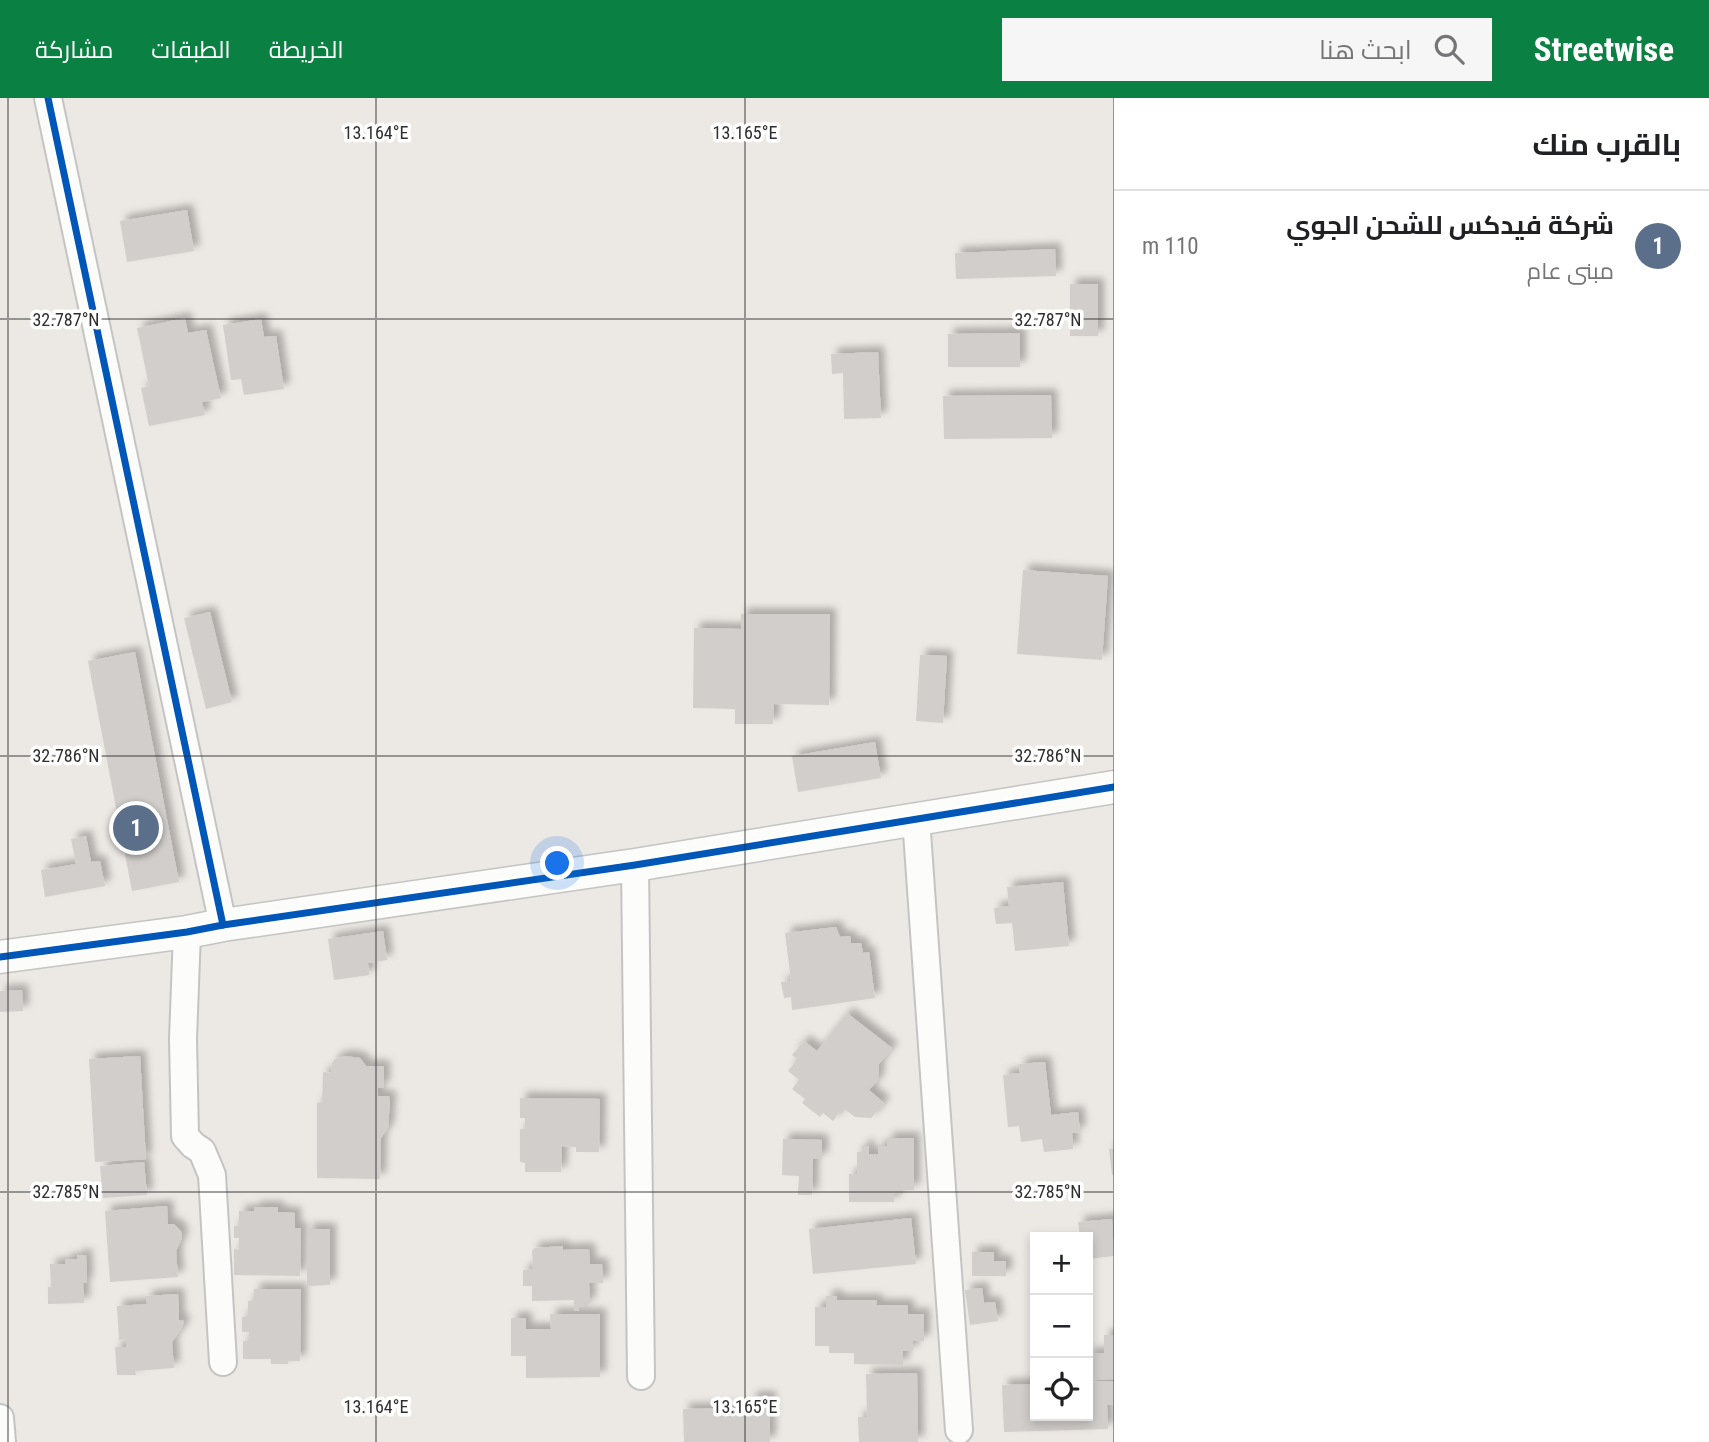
<!DOCTYPE html>
<html lang="ar">
<meta charset="utf-8">
<style>
:root{--surface:#fff;--page:#f6f6f6;--text:#202124;--muted:#757577;--line:#e0e0e0;--accent:#0b8043}
body{margin:0;font-family:"Roboto Condensed",Cairo,sans-serif;background:var(--page);color:var(--text);direction:rtl}
.controls{position:absolute;right:21px;bottom:21px;display:grid;overflow:hidden;border-radius:0px;box-shadow:0 4px 10px #0003}
.controls button{width:63px;height:63px;display:grid;place-items:center;padding:0;border:0;border-bottom:2px solid var(--line);background:var(--surface);color:var(--text);font:35px sans-serif}
.you{position:absolute;left:558px;top:766px;width:24px;height:24px;margin:-18px;border:5px solid #fff;border-radius:50%;background:#1a73e8;box-shadow:0 0 0 10px #1a73e833}
.badge{display:grid;place-items:center;width:46px;height:46px;border-radius:50%;background:var(--accent);color:#fff;font-size:23px;font-weight:700}
.pin{position:absolute;translate:-50% -50%;border:4px solid #fff;box-shadow:0 2px 7px #0006}
.list{margin:0;padding:0;list-style:none}
h2{display:flex;justify-content:space-between;align-items:center;height:91px;margin:0;padding:0 28px;font-size:30px}
h2 small{font-size:23px;font-weight:400;color:var(--muted)}
.list li{display:grid;grid-template-columns:46px 1fr auto;gap:21px;align-items:center;box-sizing:border-box;height:112px;padding:0 28px;border-top:2px solid var(--line)}
.list b{display:block;font-size:26px;white-space:nowrap}
.list p{margin:0;font-size:23px;white-space:nowrap;color:var(--muted)}
.list em{font-size:23px;font-style:normal;color:var(--muted)}
.icon{flex:none;width:38px;height:38px;fill:none;stroke:currentColor;stroke-width:2;stroke-linecap:round;stroke-linejoin:round}
.map{position:relative;flex:none;width:1114px;height:1344px;overflow:hidden;direction:ltr}
header{display:flex;align-items:center;gap:42px;box-sizing:border-box;height:98px;padding:0 35px;background:var(--accent);color:#fff}
header strong{font-size:33px}
nav{display:flex;gap:38px;margin-inline-start:auto;font-size:24px}
.search{width:490px;height:63px;background:var(--page);display:flex;align-items:center;gap:18px;box-sizing:border-box;padding:0 24px;border-radius:0px;color:var(--muted);font-size:26px}
main{display:flex}
aside{flex:1;background:var(--surface)}
.map>svg:first-child{display:block}
.building{fill:#d1cecb;filter:url(#shadow)}
.lines{fill:none;stroke-linecap:round;stroke-linejoin:round}
.minor-casing{stroke:#c5c4c5;stroke-width:30}
.tertiary-casing{stroke:#c5c4c5;stroke-width:35}
.minor{stroke:#fcfcfb;stroke-width:26}
.tertiary{stroke:#fcfcfb;stroke-width:32}
.cycleway-casing{stroke:#fff;stroke-width:11}
.cycleway{stroke:#0057b8;stroke-width:7}
.ticks{fill:none;stroke:#2e2e2e;stroke-width:2;stroke-opacity:0.45}
.ticks-label{font-size:18px;text-anchor:middle;fill:#2e2e2e;stroke:#fff;stroke-width:7;stroke-linejoin:round;paint-order:stroke}
</style>
<header>
<strong>Streetwise</strong>
<div class="search"><svg class="icon" aria-label="search" viewBox="0 0 24 24"><circle cx="10" cy="10" r="6"/><path d="M15 15l6 6"/></svg>ابحث هنا</div>
<nav><a>الخريطة</a><a>الطبقات</a><a>مشاركة</a></nav>
</header>
<main>
<aside>
<h2>بالقرب منك<small></small></h2>
<ul class="list">
<li><span class="badge" style="background:#5c6f8a">1</span><div><b>شركة فيدكس للشحن الجوي</b><p>مبنى عام</p></div><em>110 m</em></li>
</ul>
</aside>
<div class="map">
<svg width="1114" height="1344" viewBox="0 0 1114 1344">
<defs>
<filter id="shadow"><feDropShadow dx="6" dy="-6" stdDeviation="3.5" flood-color="#0004"/></filter>
</defs>
<rect width="100%" height="100%" fill="#ece8e4"/>
<g class="building">
<path d="M187 112 194 153 127 164 120 123Z"/>
<path d="M1055 151 1056 178 956 181 955 155Z"/>
<rect x="1070" y="186" width="28" height="52"/>
<path d="M185 220 188 235 206 232 221 300 202 304 205 317 149 328 141 290 149 288 137 230Z"/>
<path d="M261 221 264 239 276 238 284 291 244 297 241 281 231 282 223 227Z"/>
<path d="M1020 235V269H948V236Z"/>
<path d="M878 254 881 320 844 321 843 275 832 276 831 256Z"/>
<path d="M1051 297 1052 340 944 341 943 298Z"/>
<path d="M1023 472 1108 478 1102 562 1017 556Z"/>
<path d="M210 514 232 604 206 611 184 520Z"/>
<path d="M741 516H830L829 607 774 606 773 626H735V611L693 610 694 530 741 531Z"/>
<path d="M135 554 179 784 132 793 88 563Z"/>
<path d="M920 557 947 558 943 625 916 623Z"/>
<path d="M875 644 881 680 798 694 792 658Z"/>
<path d="M86 738 91 764 100 763 105 788 45 799 41 772 76 766 71 741Z"/>
<path d="M1063 784 1069 848 1015 853 1012 825 996 826 994 810 1009 808 1007 789Z"/>
<path d="M836 829 840 839 850 838 851 845H861L863 855 869 854 875 900 792 912 791 899 784 900 781 884 791 883 785 835Z"/>
<path d="M383 833 387 862 368 865 369 877 334 882 328 841Z"/>
<path d="M22 892 23 913 0 914V893Z"/>
<path d="M847 915 892 950 879 966 878 982 869 992 884 1005 871 1020 855 1019 843 1010 833 1023 823 1015 820 1019 802 1005 805 1001 792 991 799 982 788 973 797 961 792 957 804 943 817 953Z"/>
<path d="M140 958 146 1061 95 1064 89 961Z"/>
<path d="M345 958 360 960 366 968H384V989L378 990V998H389L390 1003 388 1030 381 1040 380 1081 317 1080V1005L322 1004 323 974 331 975 332 965 335 961Z"/>
<path d="M1045 964 1051 1017 1078 1014 1080 1034 1072 1035 1073 1051 1044 1054 1042 1041 1021 1044 1019 1028 1008 1029 1003 977 1020 975 1019 966Z"/>
<path d="M520 1000 600 1001 599 1054H576V1049L562 1048 561 1074H525V1065L520 1064V1031H525V1020H520Z"/>
<path d="M887 1040H914V1092H903V1096H894V1104H849V1076H857V1054H862V1048H869V1056H878V1048H887Z"/>
<path d="M783 1041 822 1042V1061H813L812 1097H798L799 1078 782 1077Z"/>
<path d="M1109 1051H1114V1077H1112Z"/>
<path d="M144 1064 147 1097 103 1100 100 1068Z"/>
<path d="M167 1108 168 1126H174L181 1133 182 1140 176 1153 178 1179 110 1184 105 1113Z"/>
<path d="M254 1109H278V1114L295 1115V1130H301L300 1178 234 1177V1151L239 1152V1140H234V1128H239V1113H254Z"/>
<path d="M911 1120 916 1166 813 1176 809 1131Z"/>
<path d="M1112 1121 1114 1158 1088 1161V1139H1080L1078 1124Z"/>
<path d="M307 1131H330V1187L307 1188Z"/>
<path d="M563 1148V1152L589 1151 590 1166H602L603 1185H589L590 1205H585V1209H579V1213L574 1212V1202L532 1203V1188H523V1172L533 1171 532 1153 535 1150Z"/>
<path d="M972 1154H994V1163H1006V1178H972Z"/>
<path d="M77 1157H86L87 1185H83L84 1205 48 1206V1189H51L50 1166H65V1161H77Z"/>
<path d="M982 1190 984 1205 995 1204 998 1223 970 1227 965 1192Z"/>
<path d="M254 1191H301L300 1263H288V1266H271V1261H243V1243H248L249 1234H242V1219H248V1203H254Z"/>
<path d="M178 1196 179 1222 184 1223 182 1230 172 1244 174 1270 135 1273 136 1277H117L115 1249H126V1241L119 1242 117 1208 147 1206 146 1198Z"/>
<path d="M826 1198H837V1202H877L876 1207H908V1216H924V1243H913V1253H903V1267L854 1266V1255H829V1248H815V1209H826Z"/>
<path d="M550 1216H600V1279L526 1280V1258H511V1220H526V1231H551Z"/>
<path d="M1104 1237H1114V1281L1088 1282V1256L1104 1255Z"/>
<path d="M917 1275 918 1344H859L858 1319H867L866 1276Z"/>
<path d="M1114 1283V1307H1107L1108 1331 1004 1334 1002 1287 1035 1286V1318H1088V1284Z"/>
<path d="M751 1299H770V1344H684L683 1311 751 1310Z"/>
</g>
<g class="lines">
<defs>
<g id="minor">
<path d="M48 0 223 827"/>
<path d="M916 720 959 1332"/>
<path d="M635 767 641 1278"/>
<path d="M187 834 183 941 185 1038 193 1047 202 1053 212 1077 223 1264"/>
<path d="M0 1320 2 1344"/>
</g>
<path id="tertiary" d="M0 859 187 834 223 827 635 767 1114 689"/>
</defs>
<use href="#minor" class="minor-casing"/>
<use href="#tertiary" class="tertiary-casing"/>
<use href="#minor" class="minor"/>
<use href="#tertiary" class="tertiary"/>
<defs>
<g id="cycleway">
<path d="M48 0 223 827"/>
<path d="M0 859 187 834 223 827 635 767 1114 689"/>
</g>
</defs>
<use href="#cycleway" class="cycleway-casing"/>
<use href="#cycleway" class="cycleway"/>
</g>
<path class="ticks" d="M8 0V1344M376 0V1344M745 0V1344M1114 0V1344M0 221H1114M0 658H1114M0 1094H1114"/>
<g class="ticks-label">
<text x="376" y="41">13.164°E</text>
<text x="745" y="41">13.165°E</text>
<text x="66" y="228">32.787°N</text>
<text x="1048" y="228">32.787°N</text>
<text x="66" y="664">32.786°N</text>
<text x="1048" y="664">32.786°N</text>
<text x="66" y="1100">32.785°N</text>
<text x="1048" y="1100">32.785°N</text>
<text x="376" y="1315">13.164°E</text>
<text x="745" y="1315">13.165°E</text>
</g>
</svg>
<div class="controls">
<button>+</button>
<button>−</button>
<button><svg class="icon" aria-label="locate" viewBox="0 0 24 24"><circle cx="12" cy="12" r="6"/><path d="M12 2v4M12 18v4M2 12h4M18 12h4"/></svg></button>
</div>
<div class="you"></div>
<div class="pin badge" style="left:136px;top:730px;background:#5c6f8a">1</div>
</div>
</main>
